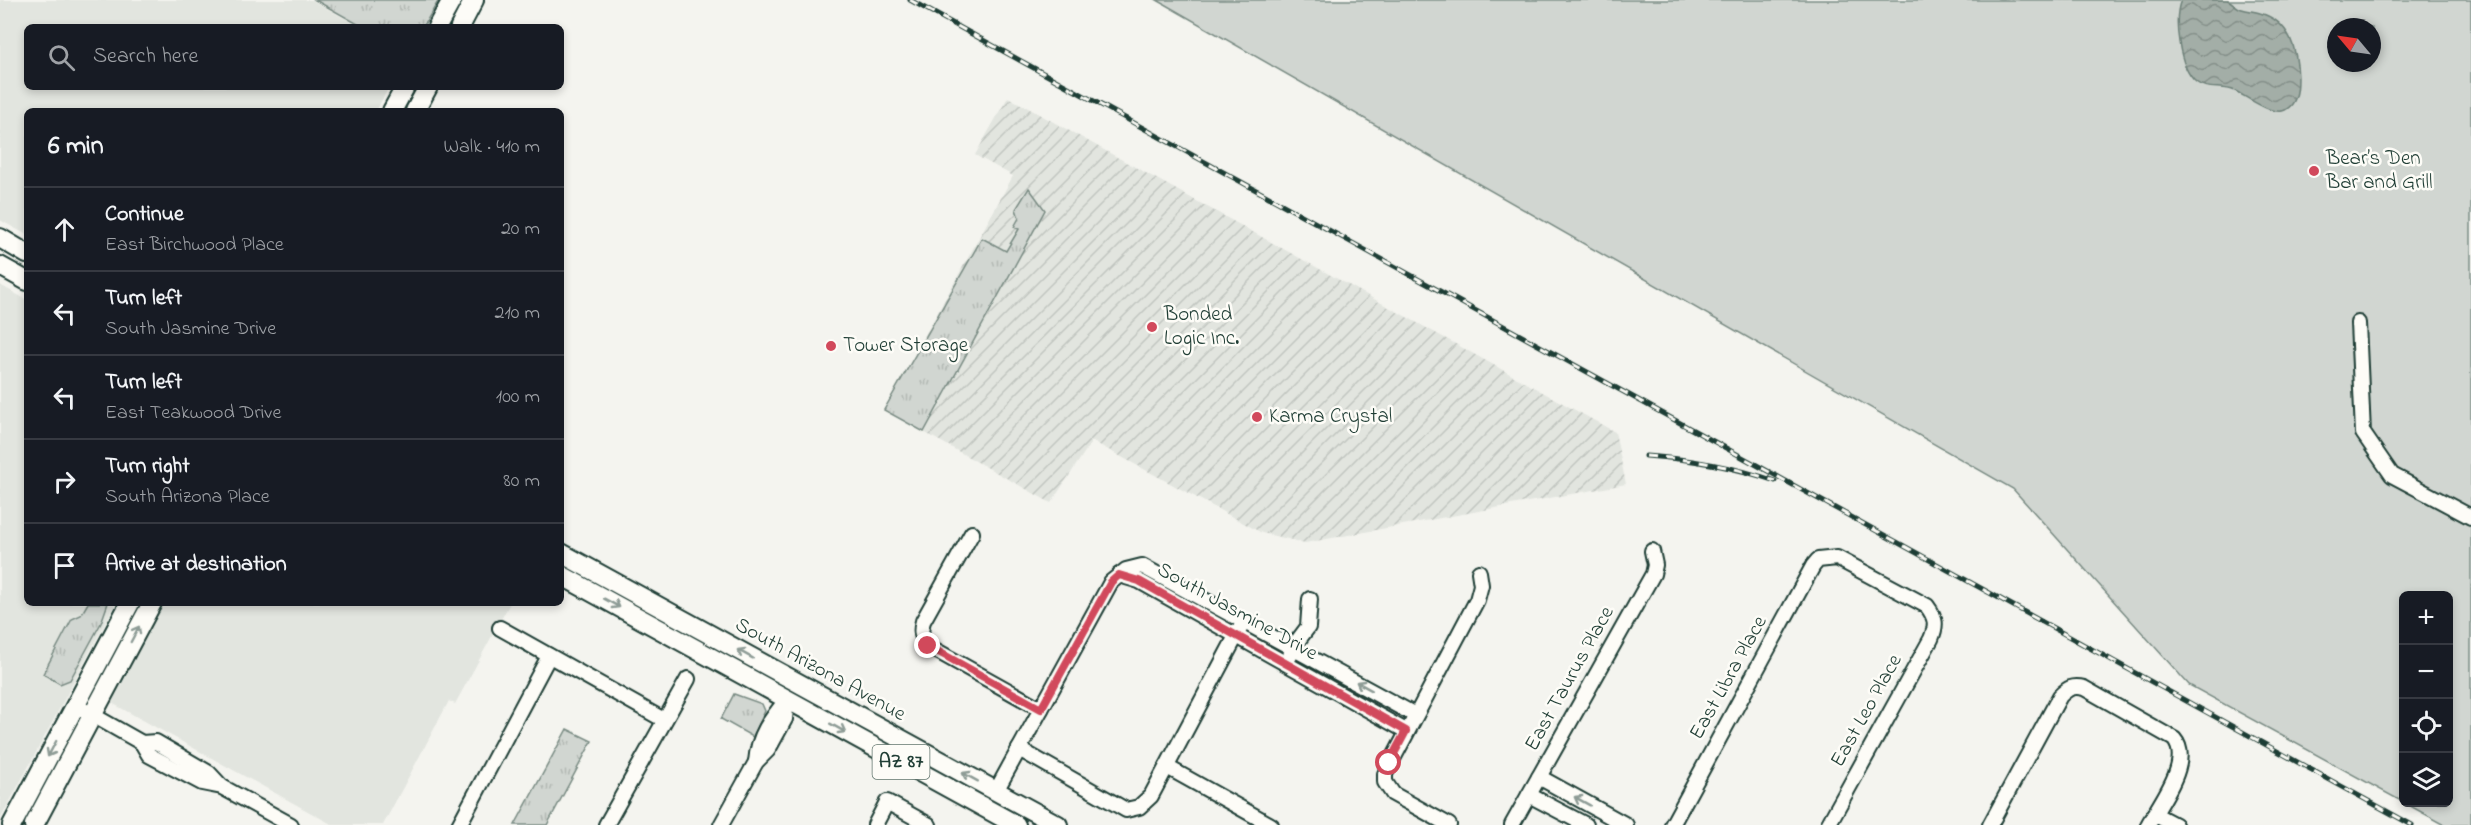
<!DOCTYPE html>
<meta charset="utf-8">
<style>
:root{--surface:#171b24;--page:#20242c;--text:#f1f3f6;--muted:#9ea1a6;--line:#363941}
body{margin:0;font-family:"Indie Flower",sans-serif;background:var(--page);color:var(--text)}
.controls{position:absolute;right:18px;bottom:18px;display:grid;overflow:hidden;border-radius:9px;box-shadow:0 3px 9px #0003}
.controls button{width:54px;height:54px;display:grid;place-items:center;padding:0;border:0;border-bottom:2px solid var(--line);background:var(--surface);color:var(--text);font:30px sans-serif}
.compass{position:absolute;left:2327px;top:18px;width:54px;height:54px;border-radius:50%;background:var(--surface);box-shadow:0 3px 9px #0003;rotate:299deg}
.stop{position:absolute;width:18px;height:18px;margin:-14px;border:4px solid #d1495b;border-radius:50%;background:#fff}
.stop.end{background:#d1495b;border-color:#fff;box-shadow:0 2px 6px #0008}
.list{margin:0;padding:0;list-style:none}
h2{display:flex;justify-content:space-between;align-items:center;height:78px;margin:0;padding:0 24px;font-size:26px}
h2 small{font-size:20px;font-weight:400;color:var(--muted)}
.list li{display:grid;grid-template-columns:39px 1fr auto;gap:18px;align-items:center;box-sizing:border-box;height:84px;padding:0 24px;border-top:2px solid var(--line)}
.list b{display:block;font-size:22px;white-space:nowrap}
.list p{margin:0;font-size:20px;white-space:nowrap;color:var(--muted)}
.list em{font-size:20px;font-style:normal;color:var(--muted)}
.icon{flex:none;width:33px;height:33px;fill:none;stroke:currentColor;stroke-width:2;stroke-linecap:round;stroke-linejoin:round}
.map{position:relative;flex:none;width:2471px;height:825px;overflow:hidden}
.search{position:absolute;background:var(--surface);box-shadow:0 3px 9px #0003;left:24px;top:24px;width:540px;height:66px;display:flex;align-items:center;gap:15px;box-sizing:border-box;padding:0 21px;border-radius:9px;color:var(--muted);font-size:22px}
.panel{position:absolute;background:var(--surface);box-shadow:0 3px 9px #0003;left:24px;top:108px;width:540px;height:498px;border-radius:9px}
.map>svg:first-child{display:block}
.built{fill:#e2e5df}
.industrial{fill:url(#industrial-furrows)}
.grass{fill:#d1d6d1;stroke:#788a82;stroke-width:1.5;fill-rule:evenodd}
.park{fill:url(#park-tufts);stroke:#788a82;stroke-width:1.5}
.water{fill:url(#water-waves);stroke:#6e8179;stroke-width:1.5}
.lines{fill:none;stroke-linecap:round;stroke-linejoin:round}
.minor-casing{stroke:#1f3d34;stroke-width:18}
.major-casing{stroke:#1f3d34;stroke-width:22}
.minor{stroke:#fdfcf7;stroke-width:14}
.major{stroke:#fdfcf7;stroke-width:18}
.rail-casing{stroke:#1f3d34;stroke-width:5}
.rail{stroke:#fdfcf7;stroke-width:3;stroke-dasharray:9;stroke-linecap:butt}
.oneway{stroke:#8e9c96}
.route{stroke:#d1495b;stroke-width:8}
.poi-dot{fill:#d1495b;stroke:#fdfcf7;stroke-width:2}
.labels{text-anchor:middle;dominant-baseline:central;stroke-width:5;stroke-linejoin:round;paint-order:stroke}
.shield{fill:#fdfcf7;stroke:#62766e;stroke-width:1.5}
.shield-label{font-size:20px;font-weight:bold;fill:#1f3d34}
.poi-label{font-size:21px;fill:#1f3d34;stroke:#fdfcf7;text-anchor:start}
.street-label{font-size:21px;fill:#1f3d34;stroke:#fdfcf7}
</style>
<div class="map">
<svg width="2471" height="825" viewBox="0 0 2471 825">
<defs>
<pattern id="industrial-furrows" width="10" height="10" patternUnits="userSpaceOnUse" patternTransform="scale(1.5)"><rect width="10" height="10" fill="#e2e5df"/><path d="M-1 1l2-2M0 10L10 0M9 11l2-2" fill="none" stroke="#c1c5c0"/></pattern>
<pattern id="park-tufts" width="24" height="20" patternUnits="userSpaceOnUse" patternTransform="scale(1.5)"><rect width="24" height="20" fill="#d1d6d1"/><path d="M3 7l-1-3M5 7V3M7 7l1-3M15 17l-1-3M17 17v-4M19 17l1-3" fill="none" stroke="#b3b9b4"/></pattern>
<pattern id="water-waves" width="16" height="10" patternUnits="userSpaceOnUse" patternTransform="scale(1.5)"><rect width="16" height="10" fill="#a3aea7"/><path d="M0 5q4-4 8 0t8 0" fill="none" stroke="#848f89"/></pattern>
</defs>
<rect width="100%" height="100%" fill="#f4f4ef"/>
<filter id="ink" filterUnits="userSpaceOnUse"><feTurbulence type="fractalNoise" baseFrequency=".0167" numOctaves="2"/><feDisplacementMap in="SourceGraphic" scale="12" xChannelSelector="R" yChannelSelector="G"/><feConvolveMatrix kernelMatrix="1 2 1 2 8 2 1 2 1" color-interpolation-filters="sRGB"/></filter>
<g filter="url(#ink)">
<g class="built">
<path d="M0 0H312L360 27H27V87H389L376 111H27V235L0 220Z"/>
<path d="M0 285 27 300V603H116L0 820Z"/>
<path d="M164 603H510L455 704 449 701 383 825H333L110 702Z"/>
</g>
<path class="industrial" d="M1008 97 1615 432 1626 484 1305 543 1262 533 1092 441 1051 503 884 410 1013 176 975 155Z"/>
<path class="grass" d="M1157 0H2471V825H2445L2189 685 2013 489ZM2336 27H2372V63H2336ZM2404 596H2448V802H2404Z"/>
<g class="park">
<path d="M315 0H439L423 27H363Z"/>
<path d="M1029 188 1045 210 924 432 884 410 982 238 1006 251 1019 229 1014 227 1019 218 1016 209Z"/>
<path d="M88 603H108L101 623 70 680 60 684 43 674 72 619 81 615Z"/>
<path d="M734 694 762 704 765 711 753 737 721 719Z"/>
<path d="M567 729 592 741 547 825H515Z"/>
</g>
<path class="water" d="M2181 0C2195 0 2214 0 2227 0 2232 1 2236 8 2242 9 2248 11 2254 11 2260 13 2291 22 2297 50 2298 78 2298 90 2297 104 2285 110 2272 116 2247 97 2235 91 2223 85 2206 91 2196 82 2179 68 2173 19 2181 0Z"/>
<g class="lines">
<defs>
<g id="minor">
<path d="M2358 323 2363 433 2392 475 2471 517"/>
<path d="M972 533 923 621C920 631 921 638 928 646L1041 709"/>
<path d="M1119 575 1139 581 1406 731"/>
<path d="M500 628 664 720"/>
<path d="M1290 656 1293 647 1308 627 1310 599"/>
<path d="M75 705 142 743 149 755 202 783 222 787 291 825"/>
<path d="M142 743 156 742 209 773 222 787"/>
<path d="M1019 749 1126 810 1139 807 1151 796 1243 623"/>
<path d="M756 762C758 735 771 719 787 699"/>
<path d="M1167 767 1271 825"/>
<path d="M1539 777 1626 825"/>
<path d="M996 791 1111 582 1126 570 1142 566 1415 715"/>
<path d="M1529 795 1586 825"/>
<path d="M2154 814 2175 825"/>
<path d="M459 825 549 656"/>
<path d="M606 825 688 679"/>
<path d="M721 825 756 762 768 750 785 719 787 699"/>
<path d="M875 825 887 802 929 825"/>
<path d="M1449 825 1393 794 1385 782V774L1477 600 1481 585 1479 572"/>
<path d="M1512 825 1653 574 1655 565 1652 551"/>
<path d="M1672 825 1813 566 1818 560 1837 558 1927 606C1936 618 1937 625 1931 639L1828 825"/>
<path d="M1990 825 2060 696C2068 688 2073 685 2084 688L2174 739C2193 761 2160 803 2148 825"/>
</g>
<g id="major">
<path d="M437 27 452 0"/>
<path d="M460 27 474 0"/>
<path d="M392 111 405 87"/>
<path d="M415 111 428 87"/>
<path d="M0 238 27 254"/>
<path d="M0 266 27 281"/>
<path d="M561 553 1058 825"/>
<path d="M561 575 1016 825"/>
<path d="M12 825 130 603"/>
<path d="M34 825 152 603"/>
</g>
</defs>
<use href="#minor" class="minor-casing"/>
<use href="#major" class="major-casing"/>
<use href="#minor" class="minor"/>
<use href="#major" class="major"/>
<defs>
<g id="rail">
<path d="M910 0 2412 825"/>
<path d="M1646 456C1691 459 1732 466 1775 481"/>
</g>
</defs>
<use href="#rail" class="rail-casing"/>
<use href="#rail" class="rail"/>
</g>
<defs><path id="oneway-shaft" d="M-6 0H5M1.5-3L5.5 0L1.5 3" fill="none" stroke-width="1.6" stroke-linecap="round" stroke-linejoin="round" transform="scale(1.5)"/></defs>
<g class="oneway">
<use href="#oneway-shaft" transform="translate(612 603) rotate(29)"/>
<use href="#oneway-shaft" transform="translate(135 634) rotate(-62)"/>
<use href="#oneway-shaft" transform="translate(745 654) rotate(-151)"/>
<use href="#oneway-shaft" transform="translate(1364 686) rotate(-151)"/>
<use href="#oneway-shaft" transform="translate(838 728) rotate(29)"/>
<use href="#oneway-shaft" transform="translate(52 749) rotate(118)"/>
<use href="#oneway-shaft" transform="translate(970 777) rotate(-151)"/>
<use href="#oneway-shaft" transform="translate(1582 801) rotate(-151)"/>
</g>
</g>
<g class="lines" filter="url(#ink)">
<path class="route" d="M928 646 1041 709 1111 582 1119 575 1139 581 1406 731 1389 763"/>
</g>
<g class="poi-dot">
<circle cx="2314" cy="171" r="6"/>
<circle cx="1152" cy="327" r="6"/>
<circle cx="831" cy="346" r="6"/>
<circle cx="1257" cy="417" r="6"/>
</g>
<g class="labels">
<rect class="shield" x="872.5" y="745" width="57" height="34" rx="4.5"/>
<g class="shield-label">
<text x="901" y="762">AZ 87</text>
</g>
<g class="poi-label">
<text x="2326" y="159">Bear’s Den<tspan x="2326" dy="24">Bar and Grill</tspan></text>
<text x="1164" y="315">Bonded<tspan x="1164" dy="24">Logic Inc.</tspan></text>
<text x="843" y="346">Tower Storage</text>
<text x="1269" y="417">Karma Crystal</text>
</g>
<g class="street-label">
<text transform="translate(1237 612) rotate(29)">South Jasmine Drive</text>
<text transform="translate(820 670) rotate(29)">South Arizona Avenue</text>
<text transform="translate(1729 678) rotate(-61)">East Libra Place</text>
<text transform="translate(1570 679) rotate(-61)">East Taurus Place</text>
<text transform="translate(1867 711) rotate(-61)">East Leo Place</text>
</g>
</g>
</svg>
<div class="controls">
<button>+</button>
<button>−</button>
<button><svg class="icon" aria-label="locate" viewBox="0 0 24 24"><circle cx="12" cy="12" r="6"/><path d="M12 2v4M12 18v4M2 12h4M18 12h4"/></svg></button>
<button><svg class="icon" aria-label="layers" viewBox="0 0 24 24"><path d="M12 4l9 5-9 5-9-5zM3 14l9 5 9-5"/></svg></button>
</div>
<svg class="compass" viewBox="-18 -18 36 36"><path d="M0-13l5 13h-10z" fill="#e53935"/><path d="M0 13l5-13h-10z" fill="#9ea1a6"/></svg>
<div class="stop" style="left:1389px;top:763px"></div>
<div class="stop end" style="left:928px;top:646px"></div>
<div class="search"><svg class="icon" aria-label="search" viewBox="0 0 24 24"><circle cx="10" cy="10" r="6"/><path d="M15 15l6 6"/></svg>Search here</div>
<section class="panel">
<h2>6 min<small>Walk · 410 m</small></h2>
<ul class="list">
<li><svg class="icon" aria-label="ahead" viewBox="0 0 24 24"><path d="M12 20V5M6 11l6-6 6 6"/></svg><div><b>Continue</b><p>East Birchwood Place</p></div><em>20 m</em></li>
<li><svg class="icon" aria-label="left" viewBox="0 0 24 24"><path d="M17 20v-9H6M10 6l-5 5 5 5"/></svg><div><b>Turn left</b><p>South Jasmine Drive</p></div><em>210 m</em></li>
<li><svg class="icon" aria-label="left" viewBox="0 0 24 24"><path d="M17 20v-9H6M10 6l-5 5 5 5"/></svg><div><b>Turn left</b><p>East Teakwood Drive</p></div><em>100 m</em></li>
<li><svg class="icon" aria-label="right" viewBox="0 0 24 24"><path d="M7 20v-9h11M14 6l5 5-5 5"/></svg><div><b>Turn right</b><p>South Arizona Place</p></div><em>80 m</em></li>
<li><svg class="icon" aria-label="arrive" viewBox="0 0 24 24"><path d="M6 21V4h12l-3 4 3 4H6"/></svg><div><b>Arrive at destination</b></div></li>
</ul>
</section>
</div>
